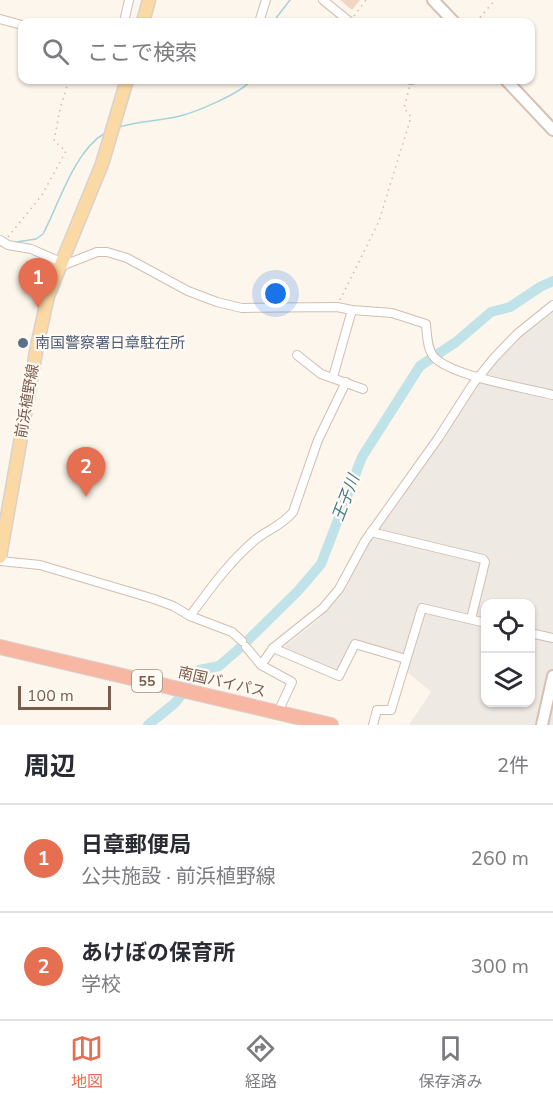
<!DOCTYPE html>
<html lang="ja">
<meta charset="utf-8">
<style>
:root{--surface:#fff;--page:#f2f2f3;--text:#2b2b33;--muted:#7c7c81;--line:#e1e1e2;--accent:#e76f51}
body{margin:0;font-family:"Nunito Sans","Noto Sans JP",sans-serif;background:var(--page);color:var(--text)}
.controls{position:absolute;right:18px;bottom:18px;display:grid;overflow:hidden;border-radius:12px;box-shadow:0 2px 4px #0004}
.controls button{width:54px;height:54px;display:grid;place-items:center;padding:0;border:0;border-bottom:2px solid var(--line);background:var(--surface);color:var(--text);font:30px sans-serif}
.scale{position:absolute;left:18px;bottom:15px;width:93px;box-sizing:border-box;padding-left:6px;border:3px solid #7a5c4d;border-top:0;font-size:16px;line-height:21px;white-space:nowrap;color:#7a5c4d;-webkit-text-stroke:4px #fffaf3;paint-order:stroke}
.you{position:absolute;left:276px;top:294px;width:21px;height:21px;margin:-15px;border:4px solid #fff;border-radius:50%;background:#1a73e8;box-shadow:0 0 0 9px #1a73e833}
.badge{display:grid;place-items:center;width:39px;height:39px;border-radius:50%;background:var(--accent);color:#fff;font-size:20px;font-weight:700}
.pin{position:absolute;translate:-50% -50px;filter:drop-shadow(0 2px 3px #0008)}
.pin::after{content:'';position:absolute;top:32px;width:21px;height:18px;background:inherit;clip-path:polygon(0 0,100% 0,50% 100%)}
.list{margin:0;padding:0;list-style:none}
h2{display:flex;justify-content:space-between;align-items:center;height:78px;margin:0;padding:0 24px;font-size:26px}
h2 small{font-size:20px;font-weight:400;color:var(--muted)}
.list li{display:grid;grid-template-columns:39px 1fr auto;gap:18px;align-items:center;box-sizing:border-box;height:108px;padding:0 24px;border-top:2px solid var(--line)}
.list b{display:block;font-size:22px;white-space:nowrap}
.list p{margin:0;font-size:20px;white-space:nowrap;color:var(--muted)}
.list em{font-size:20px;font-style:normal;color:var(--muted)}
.icon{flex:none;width:33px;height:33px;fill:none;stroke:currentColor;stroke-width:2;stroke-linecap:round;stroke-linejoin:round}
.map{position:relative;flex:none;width:553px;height:725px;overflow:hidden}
.search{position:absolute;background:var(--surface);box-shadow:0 2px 4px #0004;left:18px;right:18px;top:18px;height:66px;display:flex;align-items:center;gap:15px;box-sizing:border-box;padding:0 21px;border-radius:12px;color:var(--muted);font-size:22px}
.sheet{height:294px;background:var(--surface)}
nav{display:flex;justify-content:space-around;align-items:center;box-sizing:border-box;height:84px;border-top:2px solid var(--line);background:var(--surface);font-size:16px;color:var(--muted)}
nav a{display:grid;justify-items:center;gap:3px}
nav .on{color:var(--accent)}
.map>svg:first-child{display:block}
.industrial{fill:#efe9e4;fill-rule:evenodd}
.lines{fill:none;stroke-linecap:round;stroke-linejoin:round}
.stream{stroke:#a5d3da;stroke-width:1.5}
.river{stroke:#bfe3e8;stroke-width:10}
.building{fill:#f3d5c3}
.street-casing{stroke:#d1beb0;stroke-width:10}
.secondary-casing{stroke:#d6c0b0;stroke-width:14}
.primary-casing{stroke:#dad1cd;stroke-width:15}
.highway-casing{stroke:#dad1cd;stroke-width:16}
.path{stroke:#d9b8a5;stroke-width:1.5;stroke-dasharray:1.5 4.5;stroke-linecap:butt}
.street{stroke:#fff;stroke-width:8}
.secondary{stroke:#fff;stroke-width:10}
.primary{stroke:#fbd9a5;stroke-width:12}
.highway{stroke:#f7b7a3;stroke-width:14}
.service-dot{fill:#5c6f8a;stroke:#fffaf3;stroke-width:2}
.labels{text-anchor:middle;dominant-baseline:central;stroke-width:4.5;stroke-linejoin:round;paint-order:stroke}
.shield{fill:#fffaf3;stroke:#a28b7f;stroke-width:1.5}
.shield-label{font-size:14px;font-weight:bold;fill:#7a5c4d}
.service-label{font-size:15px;fill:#4e5e75;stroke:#fffaf3;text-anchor:start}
.street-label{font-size:15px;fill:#7a5c4d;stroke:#fffaf3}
.water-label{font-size:16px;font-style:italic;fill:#437c86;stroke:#fffaf3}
</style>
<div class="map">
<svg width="553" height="725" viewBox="0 0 553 725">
<rect width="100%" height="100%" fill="#fdf6ec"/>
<path class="industrial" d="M553 310V725H409L431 692 405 670 410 656 354 640 337 673 283 648 319 619 346 587 368 542 447 432 486 374 515 342ZM486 604H530V702H486Z"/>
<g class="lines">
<g class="stream">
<path d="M273 22 290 0"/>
<path d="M119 127C139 121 159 121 180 116 196 112 242 93 251 80"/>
<path d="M16 242 36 239 43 234C59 204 74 151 105 133"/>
</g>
<path class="river" d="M148 725 175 703 190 684 192 674 199 670 219 666 241 647 298 591 321 564 362 457 420 366 456 342 491 312 510 307 540 287 553 281"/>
</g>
<path class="building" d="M340 0H360L352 10Z"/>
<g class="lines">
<defs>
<g id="street">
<path d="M323 0 350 22"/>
<path d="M0 19 22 25"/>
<path d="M260 19 266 0"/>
<path d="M124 22 129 0"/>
<path d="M410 80H412"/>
<path d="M0 240 8 245 31 249 61 262"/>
<path d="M59 267 97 252H107L127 258 188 291 217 302 242 308 337 307 352 310 392 313 426 324C427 334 427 352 436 359 457 377 525 388 553 395"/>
<path d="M297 355 321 374 363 389"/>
<path d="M333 377 352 310"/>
<path d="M371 532 483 559 485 562 471 619"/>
<path d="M0 561 40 565 154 599 173 606 190 616 232 632 242 641"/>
<path d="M190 616C210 589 229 562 255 540 267 530 283 525 293 512L318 440 346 382"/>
<path d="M530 633 553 638"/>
<path d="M246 647 261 665 292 682 278 712"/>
<path d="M273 648 339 676 355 644 406 659"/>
<path d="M261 665 273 648 323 608 339 589 365 541 439 437 473 384 494 358 517 334 553 305"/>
<path d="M373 725 377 710H391L422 608 486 623"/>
</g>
<g id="secondary">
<path d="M433 0 454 22"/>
<path d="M506 80 553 130"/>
<path d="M542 725 553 676"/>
</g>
<g id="primary">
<path d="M143 22 149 0"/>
<path d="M0 557 37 346 48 296 102 164 127 80"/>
</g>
<path id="highway" d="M0 647 331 725"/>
</defs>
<use href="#street" class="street-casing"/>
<use href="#secondary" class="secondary-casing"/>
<use href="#primary" class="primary-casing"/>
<use href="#highway" class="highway-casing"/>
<g class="path">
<path d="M354 16 366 0"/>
<path d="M476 22 495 0"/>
<path d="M8 237 42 195 66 151 54 141 60 109 69 80"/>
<path d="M340 300 379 221 411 117 404 108 410 85"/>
</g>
<use href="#street" class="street"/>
<use href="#secondary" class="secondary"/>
<use href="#primary" class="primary"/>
<use href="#highway" class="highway"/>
</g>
<circle class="service-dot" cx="23" cy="343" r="6"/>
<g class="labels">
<rect class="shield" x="132" y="670" width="30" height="22" rx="4.5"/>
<g class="shield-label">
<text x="147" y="681">55</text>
</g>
<g class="service-label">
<text x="35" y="343">南国警察署日章駐在所</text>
</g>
<g class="street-label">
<text transform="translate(27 401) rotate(-80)">前浜植野線</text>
<text transform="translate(222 682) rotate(13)">南国バイパス</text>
</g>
<g class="water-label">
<text transform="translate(346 498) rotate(-69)">王子川</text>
</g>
</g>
</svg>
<div class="controls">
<button><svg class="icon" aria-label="locate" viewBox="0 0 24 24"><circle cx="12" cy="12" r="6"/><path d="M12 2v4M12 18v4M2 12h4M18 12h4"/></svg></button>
<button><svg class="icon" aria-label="layers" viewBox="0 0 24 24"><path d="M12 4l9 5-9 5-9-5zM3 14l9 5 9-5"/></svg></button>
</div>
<div class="scale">100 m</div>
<div class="you"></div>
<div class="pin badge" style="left:38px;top:308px">1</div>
<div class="pin badge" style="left:86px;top:497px">2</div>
<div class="search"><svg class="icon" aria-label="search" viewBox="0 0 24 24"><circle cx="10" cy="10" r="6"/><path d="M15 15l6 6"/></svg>ここで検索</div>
</div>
<section class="sheet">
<h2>周辺<small>2件</small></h2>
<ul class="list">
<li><span class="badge">1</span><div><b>日章郵便局</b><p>公共施設 · 前浜植野線</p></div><em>260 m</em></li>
<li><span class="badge">2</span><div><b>あけぼの保育所</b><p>学校</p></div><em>300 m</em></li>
</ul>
</section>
<nav>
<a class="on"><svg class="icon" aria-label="map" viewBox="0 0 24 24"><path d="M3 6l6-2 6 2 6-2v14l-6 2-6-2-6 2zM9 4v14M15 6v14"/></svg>地図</a>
<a><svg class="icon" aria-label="directions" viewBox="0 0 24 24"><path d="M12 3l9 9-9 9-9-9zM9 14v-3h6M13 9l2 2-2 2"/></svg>経路</a>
<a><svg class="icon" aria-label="saved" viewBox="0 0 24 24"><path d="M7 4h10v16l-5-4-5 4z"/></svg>保存済み</a>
</nav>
